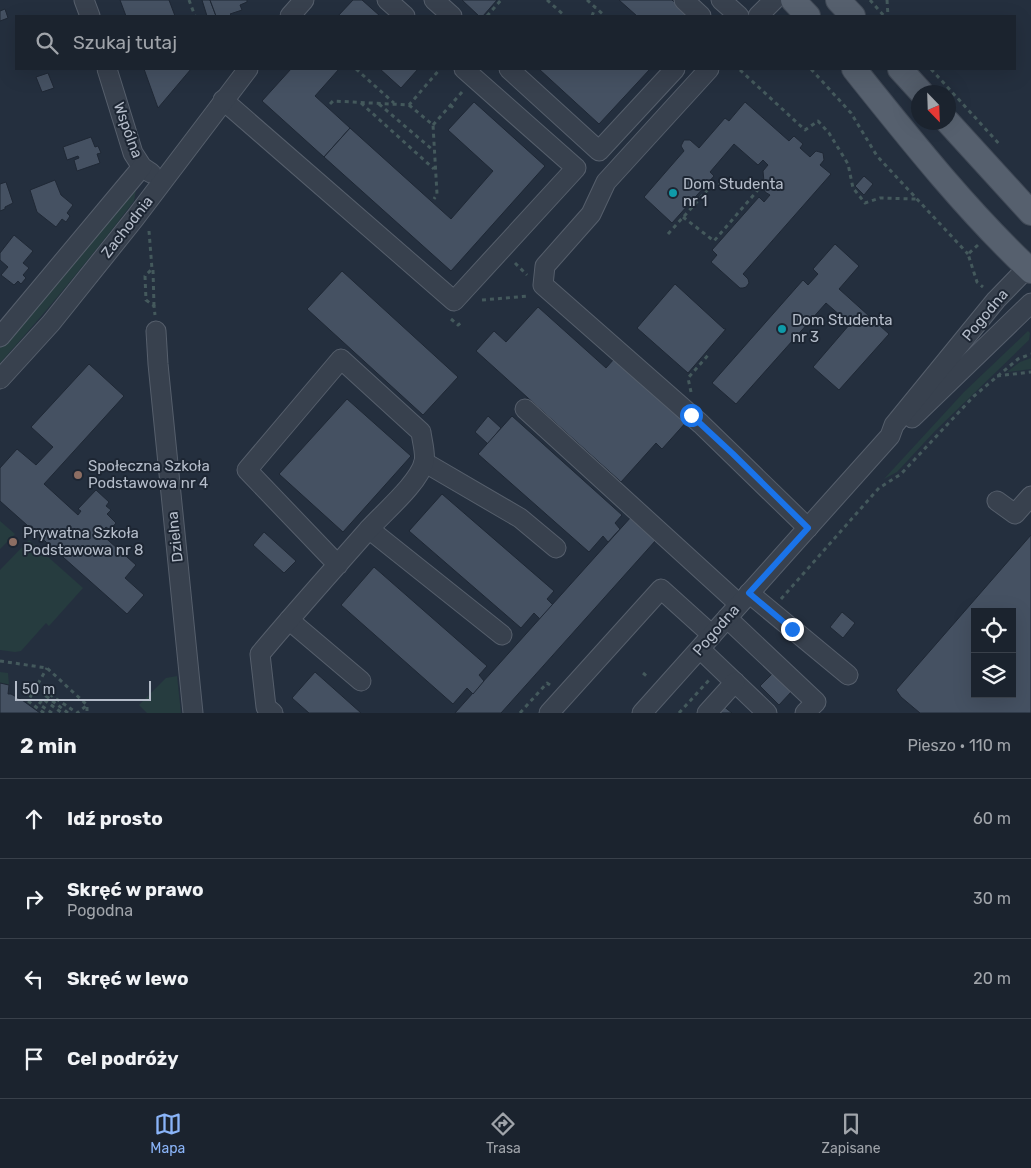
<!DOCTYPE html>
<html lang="pl">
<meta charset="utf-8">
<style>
:root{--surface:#1b232e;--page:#242b36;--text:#f1f3f6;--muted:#a0a4aa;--line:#39404a;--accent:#8ab4f8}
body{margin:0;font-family:Rubik,sans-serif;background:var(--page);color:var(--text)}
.controls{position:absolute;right:15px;bottom:15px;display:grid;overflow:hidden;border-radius:0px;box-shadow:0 5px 20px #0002}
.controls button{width:45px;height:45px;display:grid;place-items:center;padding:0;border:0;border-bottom:1px solid var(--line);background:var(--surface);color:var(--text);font:25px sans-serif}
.compass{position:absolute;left:911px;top:85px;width:45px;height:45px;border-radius:50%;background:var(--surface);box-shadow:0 5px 20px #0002;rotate:157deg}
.scale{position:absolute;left:15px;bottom:12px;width:136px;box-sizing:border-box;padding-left:5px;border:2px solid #b4bcc9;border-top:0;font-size:14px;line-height:18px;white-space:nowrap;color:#b4bcc9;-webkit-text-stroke:4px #1d2633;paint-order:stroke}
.stop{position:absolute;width:15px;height:15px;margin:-11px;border:4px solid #1a73e8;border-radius:50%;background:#fff}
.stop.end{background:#1a73e8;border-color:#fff;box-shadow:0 1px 5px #0008}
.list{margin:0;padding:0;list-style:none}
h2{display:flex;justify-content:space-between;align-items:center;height:65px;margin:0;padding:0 20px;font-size:21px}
h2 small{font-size:16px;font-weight:400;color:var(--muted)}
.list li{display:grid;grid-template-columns:32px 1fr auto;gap:15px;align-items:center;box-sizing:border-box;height:80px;padding:0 20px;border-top:1px solid var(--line)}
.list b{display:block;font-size:19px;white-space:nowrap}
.list p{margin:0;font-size:16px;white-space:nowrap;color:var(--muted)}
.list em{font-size:16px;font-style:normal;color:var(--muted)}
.icon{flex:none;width:28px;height:28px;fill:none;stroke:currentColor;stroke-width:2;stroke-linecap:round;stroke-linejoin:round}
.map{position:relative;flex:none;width:1031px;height:713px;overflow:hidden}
.search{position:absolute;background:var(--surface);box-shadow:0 5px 20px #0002;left:15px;right:15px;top:15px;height:55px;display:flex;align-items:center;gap:12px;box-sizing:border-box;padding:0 18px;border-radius:0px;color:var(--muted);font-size:19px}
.sheet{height:385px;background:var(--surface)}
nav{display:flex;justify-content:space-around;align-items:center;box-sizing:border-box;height:70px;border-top:1px solid var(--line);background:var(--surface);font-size:14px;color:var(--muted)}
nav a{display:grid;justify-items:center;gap:2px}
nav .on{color:var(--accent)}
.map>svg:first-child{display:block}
.green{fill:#263c3f}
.building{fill:#455162;stroke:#1f2835;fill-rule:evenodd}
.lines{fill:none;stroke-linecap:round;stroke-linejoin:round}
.minor-casing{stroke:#565f6c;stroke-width:21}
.major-casing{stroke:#414a57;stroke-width:26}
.path{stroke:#44595c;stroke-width:3;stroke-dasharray:4 4;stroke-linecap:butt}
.minor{stroke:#38414e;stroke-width:19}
.major{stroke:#56606e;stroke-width:24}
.route{stroke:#1a73e8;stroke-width:6}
.culture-dot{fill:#0f9aa8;stroke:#1d2633;stroke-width:2}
.education-dot{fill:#8d6e63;stroke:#1d2633;stroke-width:2}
.labels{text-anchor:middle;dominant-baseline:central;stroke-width:4;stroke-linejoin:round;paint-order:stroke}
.street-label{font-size:15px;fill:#b4bcc9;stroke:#1d2633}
.poi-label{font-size:15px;fill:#b4bcc9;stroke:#1d2633;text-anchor:start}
</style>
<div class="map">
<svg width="1031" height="713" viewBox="0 0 1031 713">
<rect width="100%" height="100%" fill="#242f3e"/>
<g class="green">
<path d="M134 189 136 190 134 201C91 257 47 311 0 363V346Z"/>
<path d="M1028 331 1030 333 1029 340 935 431 897 472 884 479 964 392Z"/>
<path d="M1031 358V369L1007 372 1020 362Z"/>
<path d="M0 521 15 534 0 549Z"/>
<path d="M29 540 83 588 49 626 46 623 21 651 15 652 0 650V570Z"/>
<path d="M0 672 8 673 9 685 0 683Z"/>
<path d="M177 676 181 713H147L139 705 166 678Z"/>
</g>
<g class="building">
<path d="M120 0H169L175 16H126Z"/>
<path d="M202 0H210L216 16H207Z"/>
<path d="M210 0H247V2L240 5 242 10 230 14 232 16H216Z"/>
<path d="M353 0H362L380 16H338Z"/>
<path d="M462 0H497L483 16H479Z"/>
<path d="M619 0H672L690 16H637Z"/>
<path d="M5 9 8 18 0 21V11Z"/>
<path d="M144 69H191L158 108Z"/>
<path d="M291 69H339L315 96 350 128 324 157 262 101Z"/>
<path d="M380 69H418L401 88Z"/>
<path d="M539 69H650L599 124Z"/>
<path d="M48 73 54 88 42 92 36 77Z"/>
<path d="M474 102 545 166 451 271 324 157 350 128 451 219 493 171 448 130Z"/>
<path d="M745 102 789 141 794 136 803 144 800 148 810 157 816 151 823 153 824 160 820 165 831 174 743 274 748 279 749 283 746 287 743 288H740L711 262 717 255 712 250 759 197 764 202 770 195 765 192 763 171 768 165 763 160 758 165 734 144 710 172 714 176 672 223 644 197 684 151 681 146 684 140H690L699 148 725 118 729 121Z"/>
<path d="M91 137 95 147 98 146 101 153 97 154 100 163 77 171 74 160 79 158 78 156 67 160 63 147Z"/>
<path d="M864 176 873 184 864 195 855 186Z"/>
<path d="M55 180 61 195 73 205 67 213 70 216 66 222 62 219 56 227 37 212 30 190Z"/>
<path d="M6 182 13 203 5 207V209L0 211V184Z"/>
<path d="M14 235 33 251 23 263 29 268 23 275 26 278 21 284 18 281 14 285 1 275 8 267 0 260V253Z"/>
<path d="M835 244 859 266 839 289 889 334 839 390 813 367 850 324 826 303 736 404 712 383 803 280 808 285 818 274 813 269Z"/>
<path d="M342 271 458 377 423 415 307 309Z"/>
<path d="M675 284 724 329H726L688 373 637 328Z"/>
<path d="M538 307 606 368 614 359 688 420 662 449 656 443 621 482 476 351 494 331 506 342Z"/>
<path d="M89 364 124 396 44 484 78 515 81 511 78 509 96 490 109 502 106 506 111 510 107 514 116 523 110 530 106 527 100 533 136 565 125 578 144 595 127 614 0 501V468L17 449 36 465 53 447 31 427Z"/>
<path d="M347 399 411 456 343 532 279 474Z"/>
<path d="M488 416 501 428 488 444 475 432Z"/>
<path d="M512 416 622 515 615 523 620 529 608 542 603 536 589 552 478 454Z"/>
<path d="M442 494 554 591 547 599 553 605 540 619 534 613 521 628 409 531Z"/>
<path d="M631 517 656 540 501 713H455Z"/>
<path d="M264 532 296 561 284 573 253 545Z"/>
<path d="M1031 535V713H920L901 697 896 690ZM975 612H1012V694H975Z"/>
<path d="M374 567 487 666 479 675 484 681 473 694 467 688 453 704 341 605Z"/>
<path d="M842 612 855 623 843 638 830 627Z"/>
<path d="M315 672 361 713H309L292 698Z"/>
<path d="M773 673 792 691 779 705 760 686Z"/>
<path d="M0 683 9 685 8 694H11L22 700 40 713H0Z"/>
<path d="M722 705 732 713H715Z"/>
</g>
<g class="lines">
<defs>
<g id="minor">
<path d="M84 0 90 16"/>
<path d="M387 0 405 16"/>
<path d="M434 0 452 16"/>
<path d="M684 0 701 16"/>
<path d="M721 0 739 16"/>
<path d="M290 16 304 0"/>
<path d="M758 16 774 0"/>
<path d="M107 69 133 153 142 167 151 173"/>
<path d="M509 69 599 151 675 69"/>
<path d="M709 69 606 182 591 214 545 266 543 285 701 424 808 528"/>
<path d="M223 100 454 301 576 168 464 69"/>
<path d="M156 331 158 364 193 713"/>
<path d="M0 337 142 167"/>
<path d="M0 379 51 323 135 218 248 69"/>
<path d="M525 409 739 604"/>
<path d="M912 418 1031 303"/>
<path d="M424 462 520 518 556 548"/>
<path d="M997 501 1015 514 1031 496"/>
<path d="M369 529 502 635"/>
<path d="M749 593 848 675"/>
<path d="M727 618 816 702 805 713"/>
<path d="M289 620 361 681"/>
<path d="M700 649 767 713"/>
<path d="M273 713 266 707 260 654C295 612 332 571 368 530 383 513 419 483 424 462 426 454 422 441 421 432L341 359 247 470 338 565"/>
<path d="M549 713 661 589 712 635"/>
<path d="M642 713 890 436 894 425 996 300 1031 264"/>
<path d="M707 713 735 682"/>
</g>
<g id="major">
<path d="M793 0 808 16"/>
<path d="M838 0 853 16"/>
<path d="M854 69C910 139 966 210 1031 271"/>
<path d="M900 69 921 92"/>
<path d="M948 122 1031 213"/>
</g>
</defs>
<use href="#minor" class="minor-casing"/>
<use href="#major" class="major-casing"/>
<g class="path">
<path d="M189 0 195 16"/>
<path d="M547 0 565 16"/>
<path d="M587 0 605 16"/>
<path d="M870 0 884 16"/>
<path d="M887 0 888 16"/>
<path d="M487 16 501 0"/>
<path d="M592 16 595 8"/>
<path d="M356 69 394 103"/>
<path d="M811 69 851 113 877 156 968 254"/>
<path d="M931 69 1001 146"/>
<path d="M740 70 805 130 818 121 829 133 848 164 853 188 865 203 880 198 916 199"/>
<path d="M361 103 434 169"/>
<path d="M330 104 333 101 409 105 440 69"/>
<path d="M379 104 434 151"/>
<path d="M409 105 433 125 437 194 434 199"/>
<path d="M450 105 456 110"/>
<path d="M433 125 462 92"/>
<path d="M683 217 714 241 757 191V182"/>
<path d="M149 231 152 269 145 276 146 300 154 306 155 315"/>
<path d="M668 234 712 185 764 181"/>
<path d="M978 245 968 254 977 282 983 287"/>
<path d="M515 263 527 275"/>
<path d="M153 270 154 306"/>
<path d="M482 300 529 296"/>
<path d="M451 319 458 325 462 322"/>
<path d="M997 376 1031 372"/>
<path d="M691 392 688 378 709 354"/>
<path d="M781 599 879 488 901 474 974 396 1018 359 1031 354"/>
<path d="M0 661 47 668 87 705V713"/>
<path d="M643 673 649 678"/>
<path d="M44 713 28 701 47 668"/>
<path d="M52 713 39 704 43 699 62 713"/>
<path d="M68 713 46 696 49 694 77 713 86 706"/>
<path d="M520 713 547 683 550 685"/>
<path d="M679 713 709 680"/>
</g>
<use href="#minor" class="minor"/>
<use href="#major" class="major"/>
</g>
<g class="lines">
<path class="route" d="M691 415 733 454 808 528 749 593 792 629"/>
</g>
<g class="culture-dot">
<circle cx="673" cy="193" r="5"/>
<circle cx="782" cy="329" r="5"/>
</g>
<g class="education-dot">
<circle cx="78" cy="475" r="5"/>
<circle cx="13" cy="542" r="5"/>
</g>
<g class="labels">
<g class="street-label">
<text transform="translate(128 130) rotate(70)">Wspólna</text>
<text transform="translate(127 227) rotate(-52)">Zachodnia</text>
<text transform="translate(985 315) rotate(-50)">Pogodna</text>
<text transform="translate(175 537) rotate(-96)">Dzielna</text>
<text transform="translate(716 630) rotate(-49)">Pogodna</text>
</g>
<g class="poi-label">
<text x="683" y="184">Dom Studenta<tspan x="683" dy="17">nr 1</tspan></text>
<text x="792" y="320">Dom Studenta<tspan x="792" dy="17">nr 3</tspan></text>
<text x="88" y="466">Społeczna Szkoła<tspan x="88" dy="17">Podstawowa nr 4</tspan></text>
<text x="23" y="533">Prywatna Szkoła<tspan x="23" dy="17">Podstawowa nr 8</tspan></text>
</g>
</g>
</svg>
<div class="controls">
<button><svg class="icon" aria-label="locate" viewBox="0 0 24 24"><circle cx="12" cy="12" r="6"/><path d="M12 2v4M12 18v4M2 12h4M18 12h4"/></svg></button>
<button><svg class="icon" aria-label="layers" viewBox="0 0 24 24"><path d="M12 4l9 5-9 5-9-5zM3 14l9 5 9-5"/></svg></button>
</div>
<svg class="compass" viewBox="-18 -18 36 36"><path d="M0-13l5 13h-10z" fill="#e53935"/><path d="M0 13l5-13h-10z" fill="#a0a4aa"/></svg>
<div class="scale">50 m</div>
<div class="stop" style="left:691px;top:415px"></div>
<div class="stop end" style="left:792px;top:629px"></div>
<div class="search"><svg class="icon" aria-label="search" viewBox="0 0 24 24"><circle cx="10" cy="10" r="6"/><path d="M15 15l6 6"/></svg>Szukaj tutaj</div>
</div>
<section class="sheet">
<h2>2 min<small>Pieszo · 110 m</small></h2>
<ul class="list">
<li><svg class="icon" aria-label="ahead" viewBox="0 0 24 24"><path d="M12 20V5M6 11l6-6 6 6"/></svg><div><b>Idź prosto</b></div><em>60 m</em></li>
<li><svg class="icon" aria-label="right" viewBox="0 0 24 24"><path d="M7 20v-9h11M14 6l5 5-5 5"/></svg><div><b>Skręć w prawo</b><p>Pogodna</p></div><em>30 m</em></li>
<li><svg class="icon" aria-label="left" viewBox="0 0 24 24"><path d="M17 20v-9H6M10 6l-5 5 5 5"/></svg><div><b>Skręć w lewo</b></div><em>20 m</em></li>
<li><svg class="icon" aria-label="arrive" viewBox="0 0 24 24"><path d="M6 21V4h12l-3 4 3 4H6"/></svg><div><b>Cel podróży</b></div></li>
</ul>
</section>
<nav>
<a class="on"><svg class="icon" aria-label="map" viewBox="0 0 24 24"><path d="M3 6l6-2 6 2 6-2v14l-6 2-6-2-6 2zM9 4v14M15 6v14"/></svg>Mapa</a>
<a><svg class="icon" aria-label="directions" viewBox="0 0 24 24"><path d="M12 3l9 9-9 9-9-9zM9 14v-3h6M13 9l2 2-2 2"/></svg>Trasa</a>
<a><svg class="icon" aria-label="saved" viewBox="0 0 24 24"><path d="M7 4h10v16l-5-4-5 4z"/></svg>Zapisane</a>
</nav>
